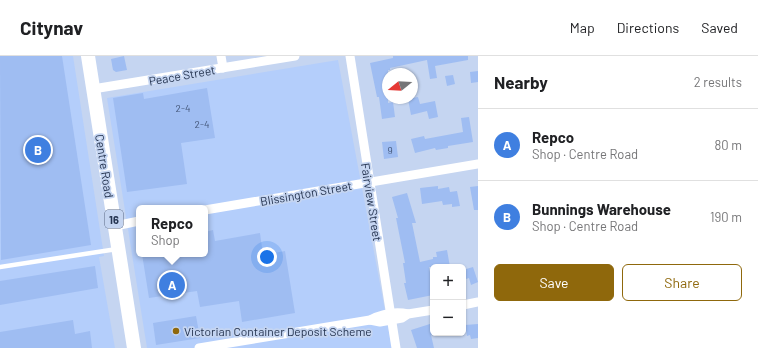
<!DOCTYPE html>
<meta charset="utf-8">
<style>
:root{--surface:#fff;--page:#f2f2f2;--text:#202124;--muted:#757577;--line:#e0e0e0;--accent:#8f680c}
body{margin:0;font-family:Barlow,sans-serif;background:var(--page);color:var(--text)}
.controls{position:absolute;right:12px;bottom:12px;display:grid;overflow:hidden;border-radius:6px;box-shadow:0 1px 3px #0004}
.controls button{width:36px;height:36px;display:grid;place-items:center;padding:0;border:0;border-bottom:1px solid var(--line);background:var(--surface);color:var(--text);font:20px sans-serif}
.compass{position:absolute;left:382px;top:12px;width:36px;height:36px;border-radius:50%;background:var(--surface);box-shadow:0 1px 3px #0004;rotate:252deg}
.you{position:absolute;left:267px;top:201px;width:14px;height:14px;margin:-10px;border:3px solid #fff;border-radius:50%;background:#1a73e8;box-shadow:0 0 0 6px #1a73e833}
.badge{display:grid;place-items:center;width:26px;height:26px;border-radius:50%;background:var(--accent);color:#fff;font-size:13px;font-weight:700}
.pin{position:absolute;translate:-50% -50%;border:2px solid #fff;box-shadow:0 1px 4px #0006}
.popup{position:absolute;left:136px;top:149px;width:72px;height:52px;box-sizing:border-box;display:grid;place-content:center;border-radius:6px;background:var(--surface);filter:drop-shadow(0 1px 3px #0005);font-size:13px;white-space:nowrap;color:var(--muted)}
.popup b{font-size:15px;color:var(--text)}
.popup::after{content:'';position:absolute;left:50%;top:100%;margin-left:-8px;border:8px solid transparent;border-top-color:var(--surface)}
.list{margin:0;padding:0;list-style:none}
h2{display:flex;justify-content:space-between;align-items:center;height:52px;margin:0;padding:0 16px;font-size:17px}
h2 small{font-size:13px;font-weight:400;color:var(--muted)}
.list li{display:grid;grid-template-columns:26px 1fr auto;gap:12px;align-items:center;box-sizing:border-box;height:72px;padding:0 16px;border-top:1px solid var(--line)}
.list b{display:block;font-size:15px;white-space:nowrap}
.list p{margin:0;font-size:13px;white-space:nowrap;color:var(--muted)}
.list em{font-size:13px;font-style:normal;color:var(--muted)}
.actions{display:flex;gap:8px;padding:12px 16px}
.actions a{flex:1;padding:9px 0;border:1px solid var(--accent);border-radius:6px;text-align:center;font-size:14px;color:var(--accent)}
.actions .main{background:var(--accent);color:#fff}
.map{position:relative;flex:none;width:478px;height:292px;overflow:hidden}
header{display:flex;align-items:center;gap:24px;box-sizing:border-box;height:56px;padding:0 20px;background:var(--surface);border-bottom:1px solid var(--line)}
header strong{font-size:19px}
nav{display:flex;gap:22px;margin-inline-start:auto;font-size:14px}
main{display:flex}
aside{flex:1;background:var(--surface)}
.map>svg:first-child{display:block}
.built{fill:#b4cefb;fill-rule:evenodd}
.building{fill:#9fbdf2}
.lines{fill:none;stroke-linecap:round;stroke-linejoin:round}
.service{stroke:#fff;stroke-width:4.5}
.minor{stroke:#fff;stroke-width:9}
.primary{stroke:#fff;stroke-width:14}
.poi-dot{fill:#8f680c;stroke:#c5d5f1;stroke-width:1.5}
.labels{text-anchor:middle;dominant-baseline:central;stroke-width:3.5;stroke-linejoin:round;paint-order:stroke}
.number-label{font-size:10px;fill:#445779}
.shield{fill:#c5d5f1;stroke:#566581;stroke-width:1}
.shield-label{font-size:11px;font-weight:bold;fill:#263551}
.street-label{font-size:12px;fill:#263551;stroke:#c5d5f1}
.poi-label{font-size:12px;fill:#263551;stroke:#c5d5f1;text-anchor:start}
</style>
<header>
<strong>Citynav</strong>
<nav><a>Map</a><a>Directions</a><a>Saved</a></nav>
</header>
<main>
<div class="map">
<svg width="478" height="292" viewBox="0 0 478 292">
<rect width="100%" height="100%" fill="#c5d5f1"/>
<g class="built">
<path d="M0 0H73L104 200 99 201 115 292H0Z"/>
<path d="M338 4 392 292H147L107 42ZM139 152H205V198H139Z"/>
</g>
<g class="building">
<path d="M0 0H62L91 189 1 204Z"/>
<path d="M124 0 127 14 116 16 113 14 111 3Z"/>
<path d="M393 0H468V4L435 10 437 22 430 23 427 4 390 12V14H388V47L393 46 395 61 382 63 379 41H377L370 7 393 2Z"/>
<path d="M478 15V26L471 27 470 16Z"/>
<path d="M453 19 455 28 447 30 445 20Z"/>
<path d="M207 32 215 82 181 87 187 128 127 136 113 42 143 37 144 43Z"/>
<path d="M418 41 420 48 435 45 438 61 429 63 427 55 411 59 408 43Z"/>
<path d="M469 61 473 86 448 90V92L436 94 435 92 415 97 411 83 424 80 425 83 463 76 461 62Z"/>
<path d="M396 85 398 101 384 103 382 86Z"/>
<path d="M438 130V133L449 131 450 136 457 135 460 150 452 151V148L443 149 442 145 422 148 420 132Z"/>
<path d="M478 130V154H474L470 131Z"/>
<path d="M407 137 416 167H412L420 206 433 203V201H437L436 196 447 194 450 211H429L433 232V239L408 244 404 227H406L403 207H405L396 162H398L392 141Z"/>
<path d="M213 174 215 185 260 177 263 199 285 195 295 257 242 266 239 245 200 251 197 235 149 242 142 198H205V176Z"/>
<path d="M95 210 98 232 0 249V225Z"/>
<path d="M473 211 478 226 471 229 469 222 463 224V214Z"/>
<path d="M196 260 200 282 156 289 153 267Z"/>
<path d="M73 264 75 278 90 275 92 292H0V276Z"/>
<path d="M433 267V279H431L434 292H417L411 274Z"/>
<path d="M478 268V282L471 283 470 279 467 280 465 269Z"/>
</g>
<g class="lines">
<path class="service" d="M0 211 117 193"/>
<g class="minor">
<path d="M221 0 223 12"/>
<path d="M350 0 396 292"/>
<path d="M93 33 295 0"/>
<path d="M205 154 478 108"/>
<path d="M115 170 139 165"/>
<path d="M463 249 478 246"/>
<path d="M370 264 380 266 402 262 408 258 433 254"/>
<path d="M199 292 370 264C382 258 395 255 408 258"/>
</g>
<path class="primary" d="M88 0 134 292"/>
</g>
<circle class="poi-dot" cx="176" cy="275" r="4"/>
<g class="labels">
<g class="number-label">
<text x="183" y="52">2-4</text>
<text x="202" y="68">2-4</text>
<text x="390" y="94">9</text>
</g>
<rect class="shield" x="105" y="154" width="18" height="18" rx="3"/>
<g class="shield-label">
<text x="114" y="163">16</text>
</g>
<g class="street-label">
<text transform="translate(182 19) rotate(-10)">Peace Street</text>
<text transform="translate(105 110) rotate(81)">Centre Road</text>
<text transform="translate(306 137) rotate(-10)">Blissington Street</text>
<text transform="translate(372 146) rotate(81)">Fairview Street</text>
</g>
<g class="poi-label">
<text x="184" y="275">Victorian Container Deposit Scheme</text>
</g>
</g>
</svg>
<div class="controls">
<button>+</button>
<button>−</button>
</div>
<svg class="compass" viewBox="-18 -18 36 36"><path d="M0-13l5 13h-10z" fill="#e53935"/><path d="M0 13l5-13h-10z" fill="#757577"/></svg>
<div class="you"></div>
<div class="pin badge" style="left:172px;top:229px;background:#3f7fe0">A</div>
<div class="popup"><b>Repco</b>Shop</div>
<div class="pin badge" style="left:38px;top:94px;background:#3f7fe0">B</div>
</div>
<aside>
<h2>Nearby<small>2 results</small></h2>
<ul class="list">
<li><span class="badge" style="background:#3f7fe0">A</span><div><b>Repco</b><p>Shop · Centre Road</p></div><em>80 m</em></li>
<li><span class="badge" style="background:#3f7fe0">B</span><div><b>Bunnings Warehouse</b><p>Shop · Centre Road</p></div><em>190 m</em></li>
</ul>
<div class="actions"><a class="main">Save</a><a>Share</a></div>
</aside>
</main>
